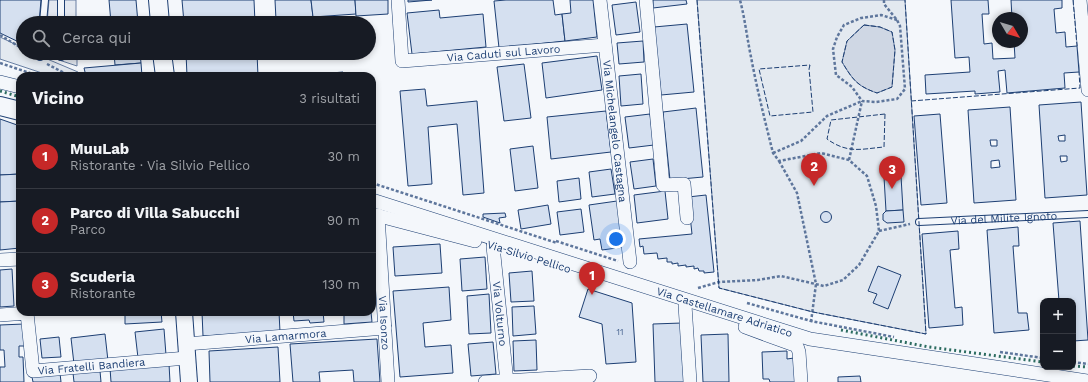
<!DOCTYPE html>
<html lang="it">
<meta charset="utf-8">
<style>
:root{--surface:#171b24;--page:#242831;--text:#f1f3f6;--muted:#9ea1a6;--line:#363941;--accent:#c62828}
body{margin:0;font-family:"Work Sans",sans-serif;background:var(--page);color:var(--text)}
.controls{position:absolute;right:12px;bottom:12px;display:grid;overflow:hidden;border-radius:8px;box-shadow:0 2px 6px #0003}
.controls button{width:36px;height:36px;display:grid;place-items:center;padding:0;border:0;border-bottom:1px solid var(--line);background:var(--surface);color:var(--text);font:20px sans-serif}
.compass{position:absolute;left:992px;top:12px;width:36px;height:36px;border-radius:50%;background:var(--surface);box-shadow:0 2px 6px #0003;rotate:128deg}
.you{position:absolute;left:616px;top:239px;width:14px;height:14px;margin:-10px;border:3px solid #fff;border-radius:50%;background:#1a73e8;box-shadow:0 0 0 6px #1a73e833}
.badge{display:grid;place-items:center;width:26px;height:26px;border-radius:50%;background:var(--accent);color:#fff;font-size:13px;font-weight:700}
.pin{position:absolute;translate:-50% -33px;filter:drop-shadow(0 1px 2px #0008)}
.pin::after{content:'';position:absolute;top:21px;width:14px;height:12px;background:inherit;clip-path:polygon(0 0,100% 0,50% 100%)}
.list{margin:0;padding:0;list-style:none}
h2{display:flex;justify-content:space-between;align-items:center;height:52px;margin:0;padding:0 16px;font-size:17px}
h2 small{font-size:13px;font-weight:400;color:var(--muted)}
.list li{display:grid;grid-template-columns:26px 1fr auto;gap:12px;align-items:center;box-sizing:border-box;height:64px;padding:0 16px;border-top:1px solid var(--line)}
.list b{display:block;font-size:15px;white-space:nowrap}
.list p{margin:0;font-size:13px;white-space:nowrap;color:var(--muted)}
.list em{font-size:13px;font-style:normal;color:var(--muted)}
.icon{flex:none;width:22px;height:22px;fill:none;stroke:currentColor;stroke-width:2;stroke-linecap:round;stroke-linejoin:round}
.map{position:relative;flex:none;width:1088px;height:382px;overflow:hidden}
.search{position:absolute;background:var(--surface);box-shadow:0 2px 6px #0003;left:16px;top:16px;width:360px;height:44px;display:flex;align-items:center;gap:10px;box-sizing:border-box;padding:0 14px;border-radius:22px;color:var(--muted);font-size:15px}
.panel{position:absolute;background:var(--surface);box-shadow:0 2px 6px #0003;left:16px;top:72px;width:360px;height:244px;border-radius:12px}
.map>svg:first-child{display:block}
.green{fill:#e3e9f0;stroke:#687fa3;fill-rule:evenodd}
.parking{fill:#e3e8f0;stroke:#687fa3}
.water{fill:#cfd7e4;stroke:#687fa3}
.building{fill:#d5e0f0;stroke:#1d3f73;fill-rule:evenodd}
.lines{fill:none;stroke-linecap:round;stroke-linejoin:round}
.service-casing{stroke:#1d3f73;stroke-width:8}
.minor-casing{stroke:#1d3f73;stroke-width:14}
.tertiary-casing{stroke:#1d3f73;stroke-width:18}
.secondary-casing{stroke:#1d3f73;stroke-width:20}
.path{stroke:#5e769c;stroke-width:2.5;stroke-dasharray:3 2;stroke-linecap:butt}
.service{stroke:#f4f7fb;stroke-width:6}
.minor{stroke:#f4f7fb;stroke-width:13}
.tertiary{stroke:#f4f7fb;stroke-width:16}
.secondary{stroke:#f4f7fb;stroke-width:18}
.hedge{stroke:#2c6c60;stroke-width:3;stroke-dasharray:2 3;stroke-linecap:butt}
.fence{stroke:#1d3f73;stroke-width:1;stroke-dasharray:5 2;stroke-linecap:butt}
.labels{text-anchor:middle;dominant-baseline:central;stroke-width:3;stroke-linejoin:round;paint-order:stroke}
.number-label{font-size:9px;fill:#4b6792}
.street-label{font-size:11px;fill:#1d3f73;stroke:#f4f7fb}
</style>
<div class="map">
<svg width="1088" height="382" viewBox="0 0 1088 382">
<rect width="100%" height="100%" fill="#f4f7fb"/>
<g class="green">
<path d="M697 0H905L926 334 813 312 719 288ZM864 25 880 27 847 41Z"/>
<path d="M0 37 23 48V53H33L78 72V76H51L0 59Z"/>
</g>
<g class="parking">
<path d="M49 0H76V23H47Z"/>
<path d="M45 53H77V66L44 55Z"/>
</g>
<path class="water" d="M864 25 880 27 892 32 895 50 892 87 877 93C857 86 853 80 842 62L847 41Z"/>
<g class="building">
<path d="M0 0H41L39 23H23V44L0 33Z"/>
<path d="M109 0H136L138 23H111Z"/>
<path d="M182 0H254L255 23H184Z"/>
<path d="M275 0H311L313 17 276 20Z"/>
<path d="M311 0H355L356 14 313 17Z"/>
<path d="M355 0H388V14L356 16Z"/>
<path d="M408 0H432L408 2Z"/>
<path d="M506 0H553L555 15 562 14 565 41 499 48 494 1Z"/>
<path d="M570 0H593L597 37 565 41 562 14 571 13Z"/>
<path d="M653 0H686L687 4 653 8Z"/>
<path d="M951 0H988L989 14H982L984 44 992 43 993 59 1015 58 1014 42H1022V18H1012L1011 0H1062V8L1054 9 1056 33 1065 32 1066 47 1077 46 1079 72 1064 73 1065 88 1007 93 1005 70 998 71 1000 92 975 94V91L926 94 925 75 970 72 969 57 955 58Z"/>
<path d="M636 2 640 32 616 35 612 5Z"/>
<path d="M439 10 440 18 483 14 486 47 412 54 407 13Z"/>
<path d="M687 24 694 92 661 95 654 27Z"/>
<path d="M369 30H371L372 43 369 44Z"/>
<path d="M643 41 644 62 619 64 617 43Z"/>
<path d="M114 53H140L141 63 115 65Z"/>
<path d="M186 53H257L258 76H187Z"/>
<path d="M597 56 602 90 546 98 542 63Z"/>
<path d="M141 63 142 76H86L84 68Z"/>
<path d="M524 64 531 118 504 121 497 67Z"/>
<path d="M343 72V76H297Z"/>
<path d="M641 74 643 104 621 106 619 76Z"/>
<path d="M425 89 427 106 477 101 484 193 463 195 457 124 428 127 432 184 408 186 400 91Z"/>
<path d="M1081 102 1087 195 1045 198 1039 105ZM1065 135V141H1059L1058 136ZM1060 156H1067V161L1061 162Z"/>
<path d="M1010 107 1016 200 974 203 968 110ZM990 140H997V146H991ZM999 160 1000 167 991 168V161Z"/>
<path d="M696 108 703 177 670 180 663 112Z"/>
<path d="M606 111 611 152 551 159 547 117Z"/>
<path d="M650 114 654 145 629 148 625 117Z"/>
<path d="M940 114 947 203 921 205 914 116Z"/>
<path d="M0 119 20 126V174L0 175Z"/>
<path d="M533 146 538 188 515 191 510 149Z"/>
<path d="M653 159 656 186 634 189 630 162Z"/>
<path d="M900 159 903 210 886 211 883 160Z"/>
<path d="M611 169 615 194 592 197 589 172Z"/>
<path d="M20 174V201L0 202V175Z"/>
<path d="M579 178 581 199 559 202 557 181Z"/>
<path d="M665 191 668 219 637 223 634 195Z"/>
<path d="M706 195 714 272 704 273V271H699L698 268 694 269V266L686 267V265L678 266V263L672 264V262H667V258L658 259 657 253 644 254 643 246 640 247 639 239 692 234 688 197Z"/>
<path d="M20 201V248L0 250V202Z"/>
<path d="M617 201 624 247 602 250 600 239 594 240 589 205Z"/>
<path d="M548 205 551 224 521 229 518 210Z"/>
<path d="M581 209 584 232 560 235 557 212Z"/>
<path d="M903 210 904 222 887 223 883 220V214L886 211Z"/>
<circle cx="826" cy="217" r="5.5"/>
<path d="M505 213 506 217 499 218 500 223 483 217V214Z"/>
<path d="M1080 221 1088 340 1073 341V301H1059L1053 223Z"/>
<path d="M1018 227 1019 246H1013L1018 313H1027L1029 330 994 333 987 230Z"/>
<path d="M958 231 959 249 950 250 955 308 962 307 963 325 929 328 922 234Z"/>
<path d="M440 244 442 273 395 276 393 247Z"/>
<path d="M485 257 487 289 462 291 460 259Z"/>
<path d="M878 266 901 275 888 309 873 303 877 294 868 291Z"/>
<path d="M12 269 14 306 0 307V270Z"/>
<path d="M532 271 534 301 511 302 509 273Z"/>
<path d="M449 287 451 320 423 323 425 347 451 345 453 373 400 377 393 291Z"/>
<path d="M588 289 632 303 636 362 606 364 602 324 579 317Z"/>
<path d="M489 294 491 333 469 334 467 296Z"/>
<path d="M534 306 536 334 513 336 512 307Z"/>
<path d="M125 312H161L162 322 125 324Z"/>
<path d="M202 312H279L280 332 203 336Z"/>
<path d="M293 312H323L324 322 310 323 309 320 294 321Z"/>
<path d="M344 312H371L372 322 344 324Z"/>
<path d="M682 323 684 382H655L653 324Z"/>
<path d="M24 324 25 346H19V357H23L24 382H0V367H5L4 350H0V325Z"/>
<path d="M164 329 166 355 138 358 135 332Z"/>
<path d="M105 334 108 361 74 364 71 338Z"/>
<path d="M728 334 729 382H703L701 335Z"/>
<path d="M59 337 61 357 42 358 40 339Z"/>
<path d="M377 339 380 382H354L353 370 319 372 320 382H293L290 344Z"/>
<path d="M536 340 537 370 514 371 513 341Z"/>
<path d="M493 342 496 374 471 376 468 344Z"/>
<path d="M278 347 280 382H210L209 351Z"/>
<path d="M787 351V359L794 358 795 382H770L769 379H763L762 352Z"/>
<path d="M169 364 170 382H111L110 368Z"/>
<path d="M100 371 101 382H74L73 373Z"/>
<path d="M60 373 61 382H33L32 377Z"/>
<path d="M860 376 861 382H838V377Z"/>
</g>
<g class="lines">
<defs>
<g id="service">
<path d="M43 23 45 0"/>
<path d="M61 23V0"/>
<path d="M40 57V53"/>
<path d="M61 57V53"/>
<path id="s1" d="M919 222 1088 214"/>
</g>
<g id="minor">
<path id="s2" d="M398 0 402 61 605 45"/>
<path id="s3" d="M600 0 630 262"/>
<path d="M646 0 663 185 684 184 687 218"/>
<path d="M1080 0 1088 90"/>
<path d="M0 82 20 87"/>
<path id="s4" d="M372 200 810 339 1088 381"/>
<path d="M372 214 475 241"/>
<path id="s5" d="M378 215 388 382"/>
<path id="s6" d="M493 246 507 382"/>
<path d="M0 260 20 259"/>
<path d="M685 305 690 382"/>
<path id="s7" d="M0 315 27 313 33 371 187 358"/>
<path d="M745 327 797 346 799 352 801 382"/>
<path id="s8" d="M186 344 385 328"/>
<path d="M485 382 590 376"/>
</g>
<path id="tertiary" d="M184 312 189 382"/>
<g id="secondary">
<path d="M158 0 160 23"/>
<path d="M162 53 165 76"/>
<path d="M0 106 20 111"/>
</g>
</defs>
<use href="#service" class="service-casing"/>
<use href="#minor" class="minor-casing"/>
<use href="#tertiary" class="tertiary-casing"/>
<use href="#secondary" class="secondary-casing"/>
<g class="path">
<path d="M884 0V4L897 20 900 26 905 89 897 99 876 102 862 101 852 87 836 75 833 49 837 37 844 25 861 18 881 15 897 20"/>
<path d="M0 35 23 49"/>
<path d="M0 63 39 76"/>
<path d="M47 64 70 76"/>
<path d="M773 153 801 141 827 116 862 101"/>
<path d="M849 160 862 101"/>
<path d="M779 161 797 193 816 284 811 322"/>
<path d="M372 183 557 243"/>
<path d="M879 231 910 224"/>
<path d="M556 241 618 261"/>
<path d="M698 288 719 282 758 280 781 276 824 286 843 280 859 265 879 231 876 206 867 176 849 160 821 153 779 161 773 153C765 121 757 89 751 57 747 38 745 19 740 0"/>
<path d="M747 303 811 321 894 337"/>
<path d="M1000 352 1043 358"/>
<path d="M1073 362 1088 364"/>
</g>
<use href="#service" class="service"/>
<use href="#minor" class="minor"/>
<use href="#tertiary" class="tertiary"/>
<use href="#secondary" class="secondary"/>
<g class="hedge">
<path d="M0 91 20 97"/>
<path d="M841 330 929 347 1043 362"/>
<path d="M1073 366 1088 367"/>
</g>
<g class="fence">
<path d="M697 0 719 288 813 312 926 334 905 0"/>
<path d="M1073 0 1077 46"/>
<path d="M864 25 880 27 892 32 895 50 892 87 877 93C857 86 853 80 842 62L847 41Z"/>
<path d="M810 65 809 69 813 112 770 116 759 69Z"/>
<path d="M911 101 1080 88 1079 72"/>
<path d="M885 114 884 147C861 149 848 154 827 139L831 120Z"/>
</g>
</g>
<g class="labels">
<g class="number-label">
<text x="620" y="332">11</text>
</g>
<g class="street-label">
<text stroke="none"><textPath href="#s2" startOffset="163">Via Caduti sul Lavoro</textPath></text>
<text stroke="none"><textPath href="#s3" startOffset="132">Via Michelangelo Castagna</textPath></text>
<text stroke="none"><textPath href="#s1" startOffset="85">Via del Milite Ignoto</textPath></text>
<text transform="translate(529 257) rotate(17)">Via Silvio Pellico</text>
<text stroke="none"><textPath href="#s4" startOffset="370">Via Castellamare Adriatico</textPath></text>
<text stroke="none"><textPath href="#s6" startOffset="68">Via Volturno</textPath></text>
<text stroke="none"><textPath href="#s5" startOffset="108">Via Isonzo</textPath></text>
<text stroke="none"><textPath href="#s8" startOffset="100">Via Lamarmora</textPath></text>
<text stroke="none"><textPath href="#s7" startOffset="144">Via Fratelli Bandiera</textPath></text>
</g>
</g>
</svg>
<div class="controls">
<button>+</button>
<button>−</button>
</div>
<svg class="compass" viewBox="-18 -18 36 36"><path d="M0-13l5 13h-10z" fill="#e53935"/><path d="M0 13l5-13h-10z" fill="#9ea1a6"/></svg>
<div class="you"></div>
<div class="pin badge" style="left:592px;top:295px">1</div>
<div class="pin badge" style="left:814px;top:186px">2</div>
<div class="pin badge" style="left:892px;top:189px">3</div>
<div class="search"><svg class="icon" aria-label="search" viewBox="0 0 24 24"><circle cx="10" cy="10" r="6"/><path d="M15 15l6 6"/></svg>Cerca qui</div>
<section class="panel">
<h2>Vicino<small>3 risultati</small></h2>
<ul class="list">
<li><span class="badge">1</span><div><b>MuuLab</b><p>Ristorante · Via Silvio Pellico</p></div><em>30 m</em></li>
<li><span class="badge">2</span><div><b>Parco di Villa Sabucchi</b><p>Parco</p></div><em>90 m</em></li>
<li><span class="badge">3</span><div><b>Scuderia</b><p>Ristorante</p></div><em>130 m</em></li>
</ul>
</section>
</div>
